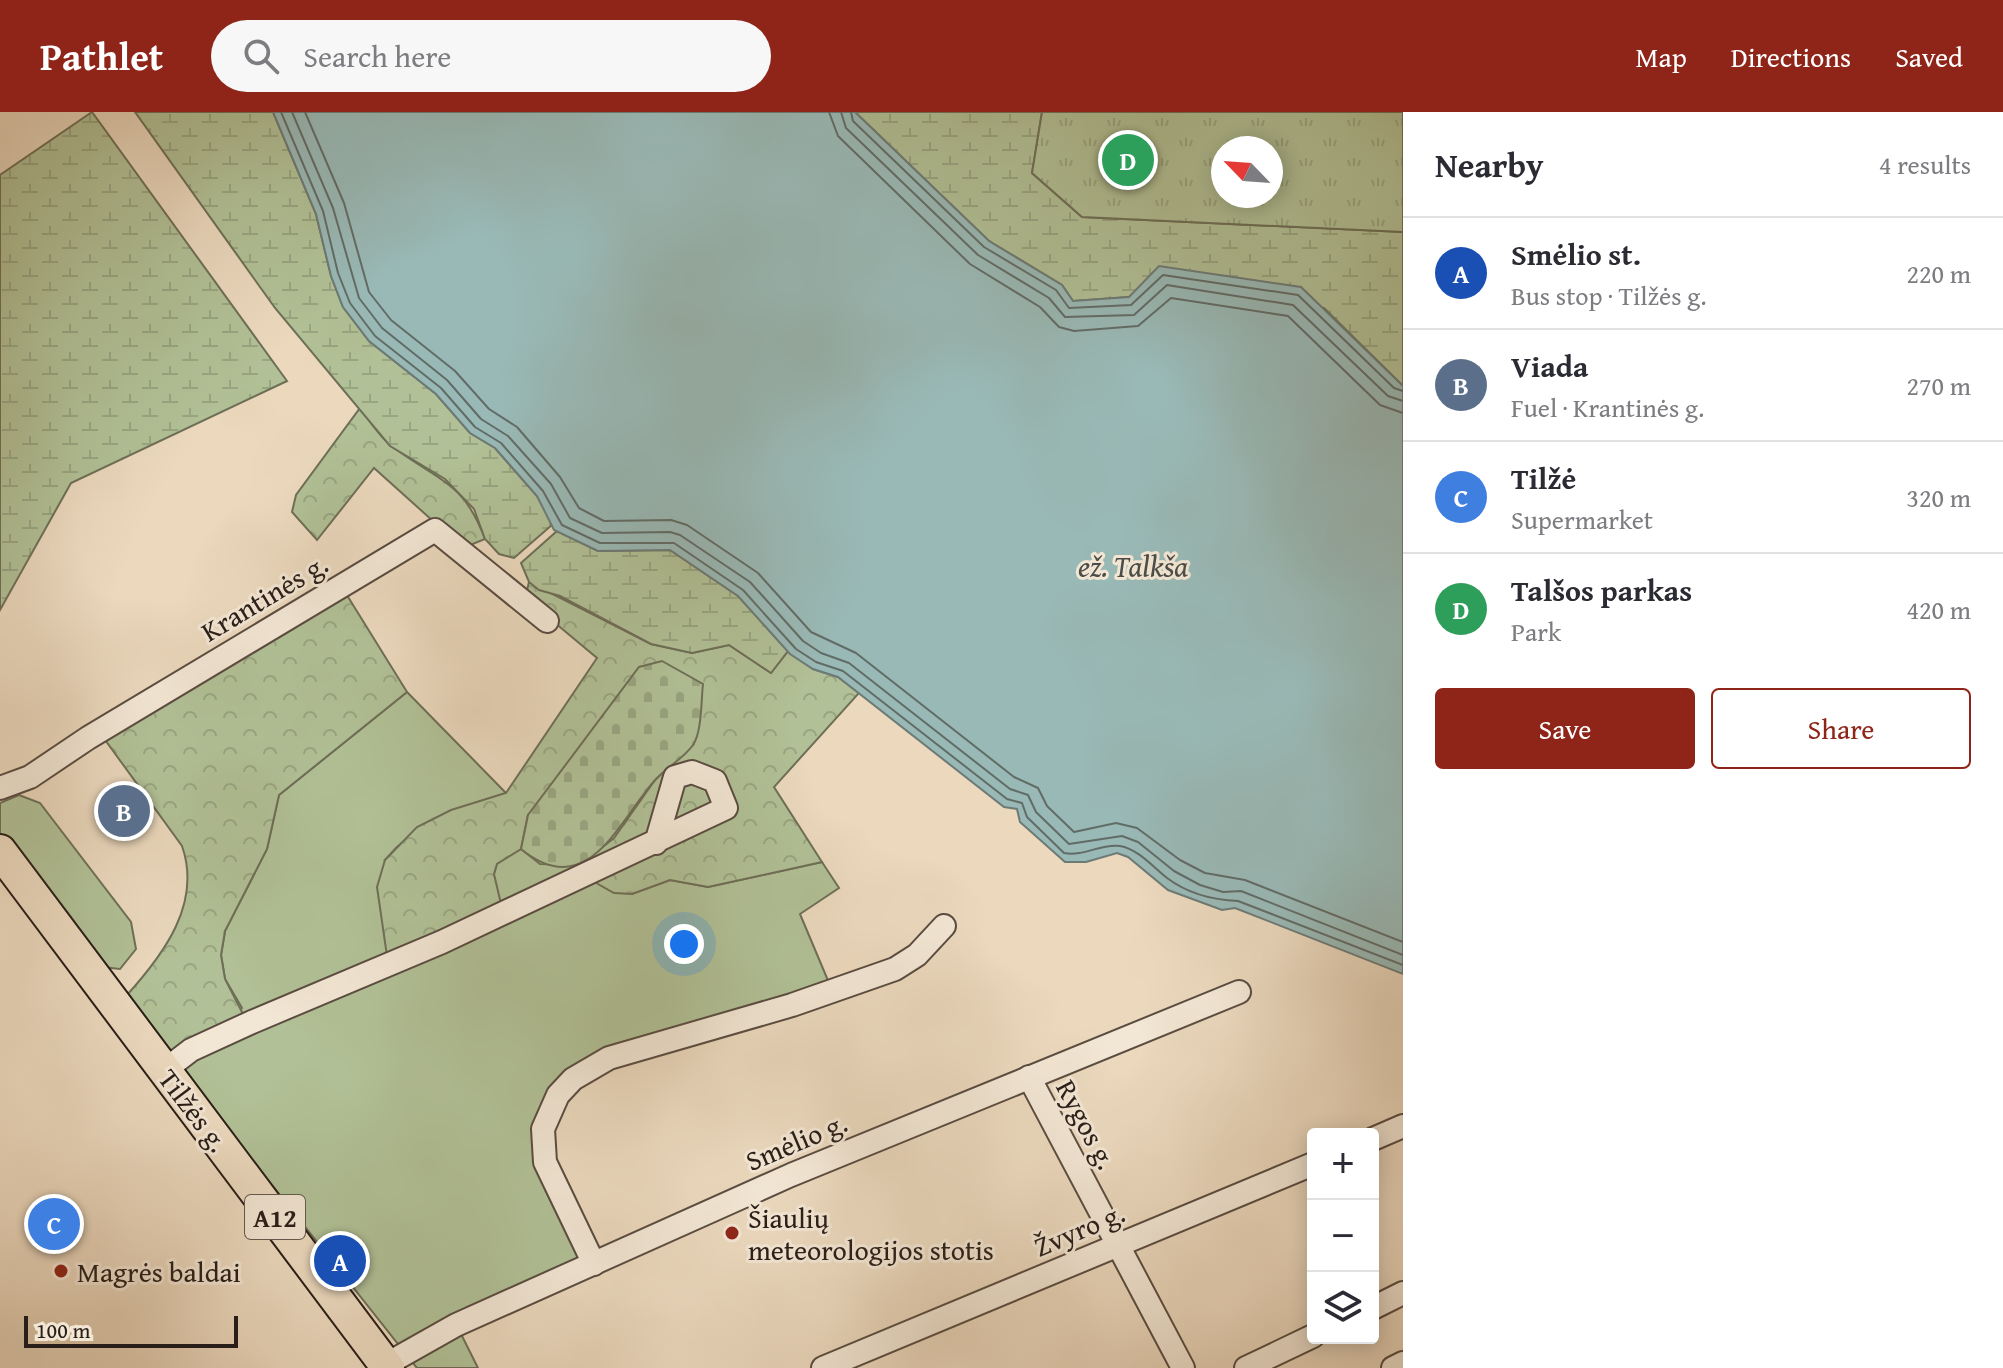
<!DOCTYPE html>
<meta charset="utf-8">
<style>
:root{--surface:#fff;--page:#f7f7f7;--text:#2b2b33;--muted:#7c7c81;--line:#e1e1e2;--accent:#8f2418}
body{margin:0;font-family:"Gentium Book Plus",serif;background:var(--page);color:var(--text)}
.controls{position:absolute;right:24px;bottom:24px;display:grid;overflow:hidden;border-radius:8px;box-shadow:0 4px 20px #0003}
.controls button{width:72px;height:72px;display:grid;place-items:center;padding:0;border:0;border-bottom:2px solid var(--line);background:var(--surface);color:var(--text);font:40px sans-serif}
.compass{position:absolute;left:1211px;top:24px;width:72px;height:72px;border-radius:50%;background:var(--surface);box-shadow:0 4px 20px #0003;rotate:295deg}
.scale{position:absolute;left:24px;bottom:20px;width:214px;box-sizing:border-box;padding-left:8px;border:4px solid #2a1e18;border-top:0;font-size:22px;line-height:28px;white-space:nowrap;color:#2a1e18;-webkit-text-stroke:6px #f2e6d4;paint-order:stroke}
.you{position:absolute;left:684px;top:832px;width:28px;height:28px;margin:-20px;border:6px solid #fff;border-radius:50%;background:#1a73e8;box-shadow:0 0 0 12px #1a73e833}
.badge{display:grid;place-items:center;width:52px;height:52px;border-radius:50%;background:var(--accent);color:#fff;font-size:26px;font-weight:700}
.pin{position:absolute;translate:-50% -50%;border:4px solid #fff;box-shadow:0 2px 8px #0006}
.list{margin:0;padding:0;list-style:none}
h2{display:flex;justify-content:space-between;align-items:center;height:104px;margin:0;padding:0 32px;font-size:34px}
h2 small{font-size:26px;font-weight:400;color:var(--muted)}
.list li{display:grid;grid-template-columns:52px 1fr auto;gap:24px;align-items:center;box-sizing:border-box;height:112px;padding:0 32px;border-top:2px solid var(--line)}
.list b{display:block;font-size:30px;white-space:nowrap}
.list p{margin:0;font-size:26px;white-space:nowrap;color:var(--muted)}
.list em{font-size:26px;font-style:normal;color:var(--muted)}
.actions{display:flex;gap:16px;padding:24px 32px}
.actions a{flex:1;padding:18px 0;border:2px solid var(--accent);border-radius:8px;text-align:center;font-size:28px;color:var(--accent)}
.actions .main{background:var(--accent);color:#fff}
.icon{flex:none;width:44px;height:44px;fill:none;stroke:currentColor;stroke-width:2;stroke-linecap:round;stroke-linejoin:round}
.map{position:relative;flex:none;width:1403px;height:1256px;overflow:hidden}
header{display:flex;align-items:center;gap:48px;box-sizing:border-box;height:112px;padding:0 40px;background:var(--accent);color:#fff}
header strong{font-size:38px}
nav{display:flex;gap:44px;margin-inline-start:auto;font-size:28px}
.search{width:560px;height:72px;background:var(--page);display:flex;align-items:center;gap:20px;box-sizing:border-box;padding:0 28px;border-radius:44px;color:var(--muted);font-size:30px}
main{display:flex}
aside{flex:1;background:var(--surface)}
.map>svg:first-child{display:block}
.green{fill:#b1c096;stroke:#6e6f57;stroke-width:2}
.forest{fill:url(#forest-crowns);stroke:#6e6f57;stroke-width:2}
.wetland{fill:url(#wetland-marsh);stroke:#6e6f57;stroke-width:2}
.cemetery{fill:url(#cemetery-stones);stroke:#6e6f57;stroke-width:2}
.park{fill:url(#park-tufts);stroke:#6e6f57;stroke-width:2;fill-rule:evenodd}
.water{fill:#99b9b6;stroke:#6d7b77;stroke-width:2}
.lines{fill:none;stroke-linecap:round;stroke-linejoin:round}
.shore{stroke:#626c67;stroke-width:2}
.minor-casing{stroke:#5a4c41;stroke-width:26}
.highway-casing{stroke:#2a1e18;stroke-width:36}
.minor{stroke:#f2e6d4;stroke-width:22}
.highway{stroke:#ebd8bd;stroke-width:32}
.poi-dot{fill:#8f2418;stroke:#f2e6d4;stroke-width:3}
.labels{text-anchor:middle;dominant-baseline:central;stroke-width:6;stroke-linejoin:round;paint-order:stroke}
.shield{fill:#f2e6d4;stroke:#665a50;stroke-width:2}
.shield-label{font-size:26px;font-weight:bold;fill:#2a1e18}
.street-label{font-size:28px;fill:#2a1e18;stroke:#f2e6d4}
.poi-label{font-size:28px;fill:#2a1e18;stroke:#f2e6d4;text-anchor:start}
.water-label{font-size:30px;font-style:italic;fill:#4b4c47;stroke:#f2e6d4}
</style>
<header>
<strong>Pathlet</strong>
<div class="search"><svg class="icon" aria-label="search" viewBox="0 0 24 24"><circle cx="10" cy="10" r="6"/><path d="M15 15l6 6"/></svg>Search here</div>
<nav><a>Map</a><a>Directions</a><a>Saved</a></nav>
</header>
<main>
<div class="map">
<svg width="1403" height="1256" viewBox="0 0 1403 1256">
<defs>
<pattern id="forest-crowns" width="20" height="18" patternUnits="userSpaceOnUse" patternTransform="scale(2)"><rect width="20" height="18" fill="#b1c096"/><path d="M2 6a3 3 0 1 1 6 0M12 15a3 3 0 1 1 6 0" fill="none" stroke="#98a581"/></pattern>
<pattern id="wetland-marsh" width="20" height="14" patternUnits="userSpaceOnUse" patternTransform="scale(2)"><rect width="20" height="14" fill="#b1c096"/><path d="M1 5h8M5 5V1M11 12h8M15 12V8" fill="none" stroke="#98a581"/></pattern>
<pattern id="cemetery-stones" width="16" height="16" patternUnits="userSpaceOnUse" patternTransform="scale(2)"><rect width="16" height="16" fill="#b1c096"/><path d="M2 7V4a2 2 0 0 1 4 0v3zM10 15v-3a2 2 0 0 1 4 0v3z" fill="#98a581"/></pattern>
<pattern id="park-tufts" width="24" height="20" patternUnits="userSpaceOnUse" patternTransform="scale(2)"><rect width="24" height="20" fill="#b1c096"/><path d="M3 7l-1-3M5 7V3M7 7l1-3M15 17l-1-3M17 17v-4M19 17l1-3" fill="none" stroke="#98a581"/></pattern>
</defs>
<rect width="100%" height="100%" fill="#ebd8bd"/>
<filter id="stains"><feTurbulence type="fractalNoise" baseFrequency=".0025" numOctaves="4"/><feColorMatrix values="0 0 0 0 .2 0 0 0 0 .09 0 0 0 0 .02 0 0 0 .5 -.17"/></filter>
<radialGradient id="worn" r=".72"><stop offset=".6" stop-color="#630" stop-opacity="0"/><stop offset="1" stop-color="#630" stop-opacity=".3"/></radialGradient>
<g class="green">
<path d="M407 580 506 681C458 696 418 708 385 748L494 762 497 751 521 737 540 752 580 753 632 782 670 768 708 775 822 750 839 776 800 802 832 878 573 967 544 1017 594 1152 457 1214 478 1256H417L169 943 242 896 225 867 221 843 225 819 267 737 279 683Z"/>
<path d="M19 683 40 691 131 810 136 837 120 857 102 855 0 721V691Z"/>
</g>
<g class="forest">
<path d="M360 296C370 309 380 326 393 335 438 369 463 368 485 427L463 436 374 356 317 428 292 400 296 383Z"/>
<path d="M529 470 651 532 692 541 729 533 771 561 788 539 813 557 838 565 859 581 774 675 822 750 708 775 670 768 632 782 614 781 598 772 580 753 614 726 655 668 694 632 528 703 521 737 497 752 494 762 501 792 387 844 377 775 385 748 417 715 451 698 506 681 597 546 525 486Z"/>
<path d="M345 480 407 580 279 683 267 737 225 819 221 843 225 867 244 904 169 943 127 883C164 842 202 791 182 734L103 625Z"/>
</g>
<g class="wetland">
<path d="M92 0 287 269 71 371 0 498V63Z"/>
<path d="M135 0H273L316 102 331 164 343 195 369 229 436 282 470 321 495 336 537 384 553 412 514 446 499 442 485 427 474 397 445 367 390 334 275 196Z"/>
<path d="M855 0H1042L1032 61 1082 105 1403 120V274L1324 196 1129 185 1073 189 1062 173 989 129Z"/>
<path d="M557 419 598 439 670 438 738 484 788 539 771 561 729 533 692 541 651 532 560 484 539 478 529 470 521 451Z"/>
</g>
<path class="cemetery" d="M662 549 703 572C701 589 702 620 693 633 684 646 667 655 656 667 619 708 588 792 521 737L528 703 639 555Z"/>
<path class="park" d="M1042 0H1403V120L1082 105 1032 61ZM1223 36H1271V84H1223Z"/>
<path class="water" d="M273 0H855L989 129 1062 173 1073 189 1129 185 1159 154 1301 175 1403 274V862L1235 796 1222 798 1168 778 1128 745 1117 741 1086 750H1065L1020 710 1017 697 1004 695 838 565 813 557 790 542 738 484 670 438 598 439 554 418 537 384 495 336 470 321 436 282 369 229 343 195 331 164 316 102Z"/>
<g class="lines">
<g class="shore">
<path d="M281 0 323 99 338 161 350 191 375 224 441 276 475 315 501 331 543 379 562 413 600 431H674L743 478 796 537 816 550 843 559 1007 687 1022 691 1027 705 1064 741C1084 745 1101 731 1120 734 1138 737 1153 755 1167 766 1187 781 1213 788 1238 789L1403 853"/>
<path d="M292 0 333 96 359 186 382 216 447 268 481 307 508 324 551 372 570 406 602 421 670 420 680 423 750 470 803 529 821 541 849 551 1010 677 1028 683 1036 700 1069 732 1122 724 1138 730 1174 759 1200 773 1223 780 1241 779 1403 843"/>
<path d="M305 0 344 91 369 180 391 208 455 259 489 297 517 315 560 365 579 396 604 409 671 408 687 413 758 461 811 520 856 541 1014 665 1038 676 1047 694 1074 720 1116 711 1137 716 1180 748 1205 761 1245 768 1403 830"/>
<path d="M829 0 838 24 970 152 1040 195 1059 215 1074 219 1138 214 1171 186 1288 204 1380 293 1403 301"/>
<path d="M841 0 846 16 978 143 1049 186 1065 205 1134 203 1167 173 1293 193 1388 284 1403 289"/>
<path d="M851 0 853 9 984 135 1056 178 1069 196 1131 193 1163 163 1298 183 1394 276 1403 279"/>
</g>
<defs>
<g id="minor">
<path d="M0 676 30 665 88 626 435 418 547 509"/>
<path d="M165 958 191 938 252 910 442 830 726 696 715 669 692 660 675 665 656 731"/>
<path d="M1029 965 1183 1256"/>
<path d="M1373 1027 1403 1014"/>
<path d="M594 1152 545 1050 543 1017 558 983 573 967 609 946 792 893 895 857 917 843 944 814"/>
<path d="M1373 1196 1403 1181"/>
<path d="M385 1253 456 1213 791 1063 1239 880"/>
<path d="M823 1256 1313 1052"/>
<path d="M1246 1256 1313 1224"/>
<path d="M1393 1256 1403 1251"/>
</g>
<path id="highway" d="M0 739 388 1256"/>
</defs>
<use href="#minor" class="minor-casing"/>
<use href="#highway" class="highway-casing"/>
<use href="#minor" class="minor"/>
<use href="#highway" class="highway"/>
</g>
<g class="poi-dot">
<circle cx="732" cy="1121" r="8"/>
<circle cx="61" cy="1159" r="8"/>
</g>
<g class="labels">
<rect class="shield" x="245" y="1083" width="60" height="44" rx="6"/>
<g class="shield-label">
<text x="275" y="1105">A12</text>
</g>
<g class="street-label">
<text transform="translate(264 485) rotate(-31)">Krantinės g.</text>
<text transform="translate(194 998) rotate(53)">Tilžės g.</text>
<text transform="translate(1087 1012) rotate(62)">Rygos g.</text>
<text transform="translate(796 1029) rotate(-23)">Smėlio g.</text>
<text transform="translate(1079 1117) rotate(-23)">Žvyro g.</text>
</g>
<g class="poi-label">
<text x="748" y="1105">Šiaulių<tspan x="748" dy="32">meteorologijos stotis</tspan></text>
<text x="77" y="1159">Magrės baldai</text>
</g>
<g class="water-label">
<text x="1133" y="454">ež. Talkša</text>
</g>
</g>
<rect width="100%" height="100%" filter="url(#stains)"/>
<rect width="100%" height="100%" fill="url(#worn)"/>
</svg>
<div class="controls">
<button>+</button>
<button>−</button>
<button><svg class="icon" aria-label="layers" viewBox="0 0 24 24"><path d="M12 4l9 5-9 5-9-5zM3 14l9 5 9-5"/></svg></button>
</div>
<svg class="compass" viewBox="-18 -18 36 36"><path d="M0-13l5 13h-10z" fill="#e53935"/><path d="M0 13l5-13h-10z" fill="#7c7c81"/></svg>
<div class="scale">100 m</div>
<div class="you"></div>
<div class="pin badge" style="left:340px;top:1149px;background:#1a4fb4">A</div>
<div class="pin badge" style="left:124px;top:699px;background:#5c6f8a">B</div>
<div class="pin badge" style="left:54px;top:1112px;background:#3f7fe0">C</div>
<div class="pin badge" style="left:1128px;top:48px;background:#2e9e5b">D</div>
</div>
<aside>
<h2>Nearby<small>4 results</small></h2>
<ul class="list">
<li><span class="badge" style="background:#1a4fb4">A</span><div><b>Smėlio st.</b><p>Bus stop · Tilžės g.</p></div><em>220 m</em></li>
<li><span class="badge" style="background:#5c6f8a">B</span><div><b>Viada</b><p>Fuel · Krantinės g.</p></div><em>270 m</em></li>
<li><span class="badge" style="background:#3f7fe0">C</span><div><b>Tilžė</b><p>Supermarket</p></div><em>320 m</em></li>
<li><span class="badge" style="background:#2e9e5b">D</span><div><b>Talšos parkas</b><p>Park</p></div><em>420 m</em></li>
</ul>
<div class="actions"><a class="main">Save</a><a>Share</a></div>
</aside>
</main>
